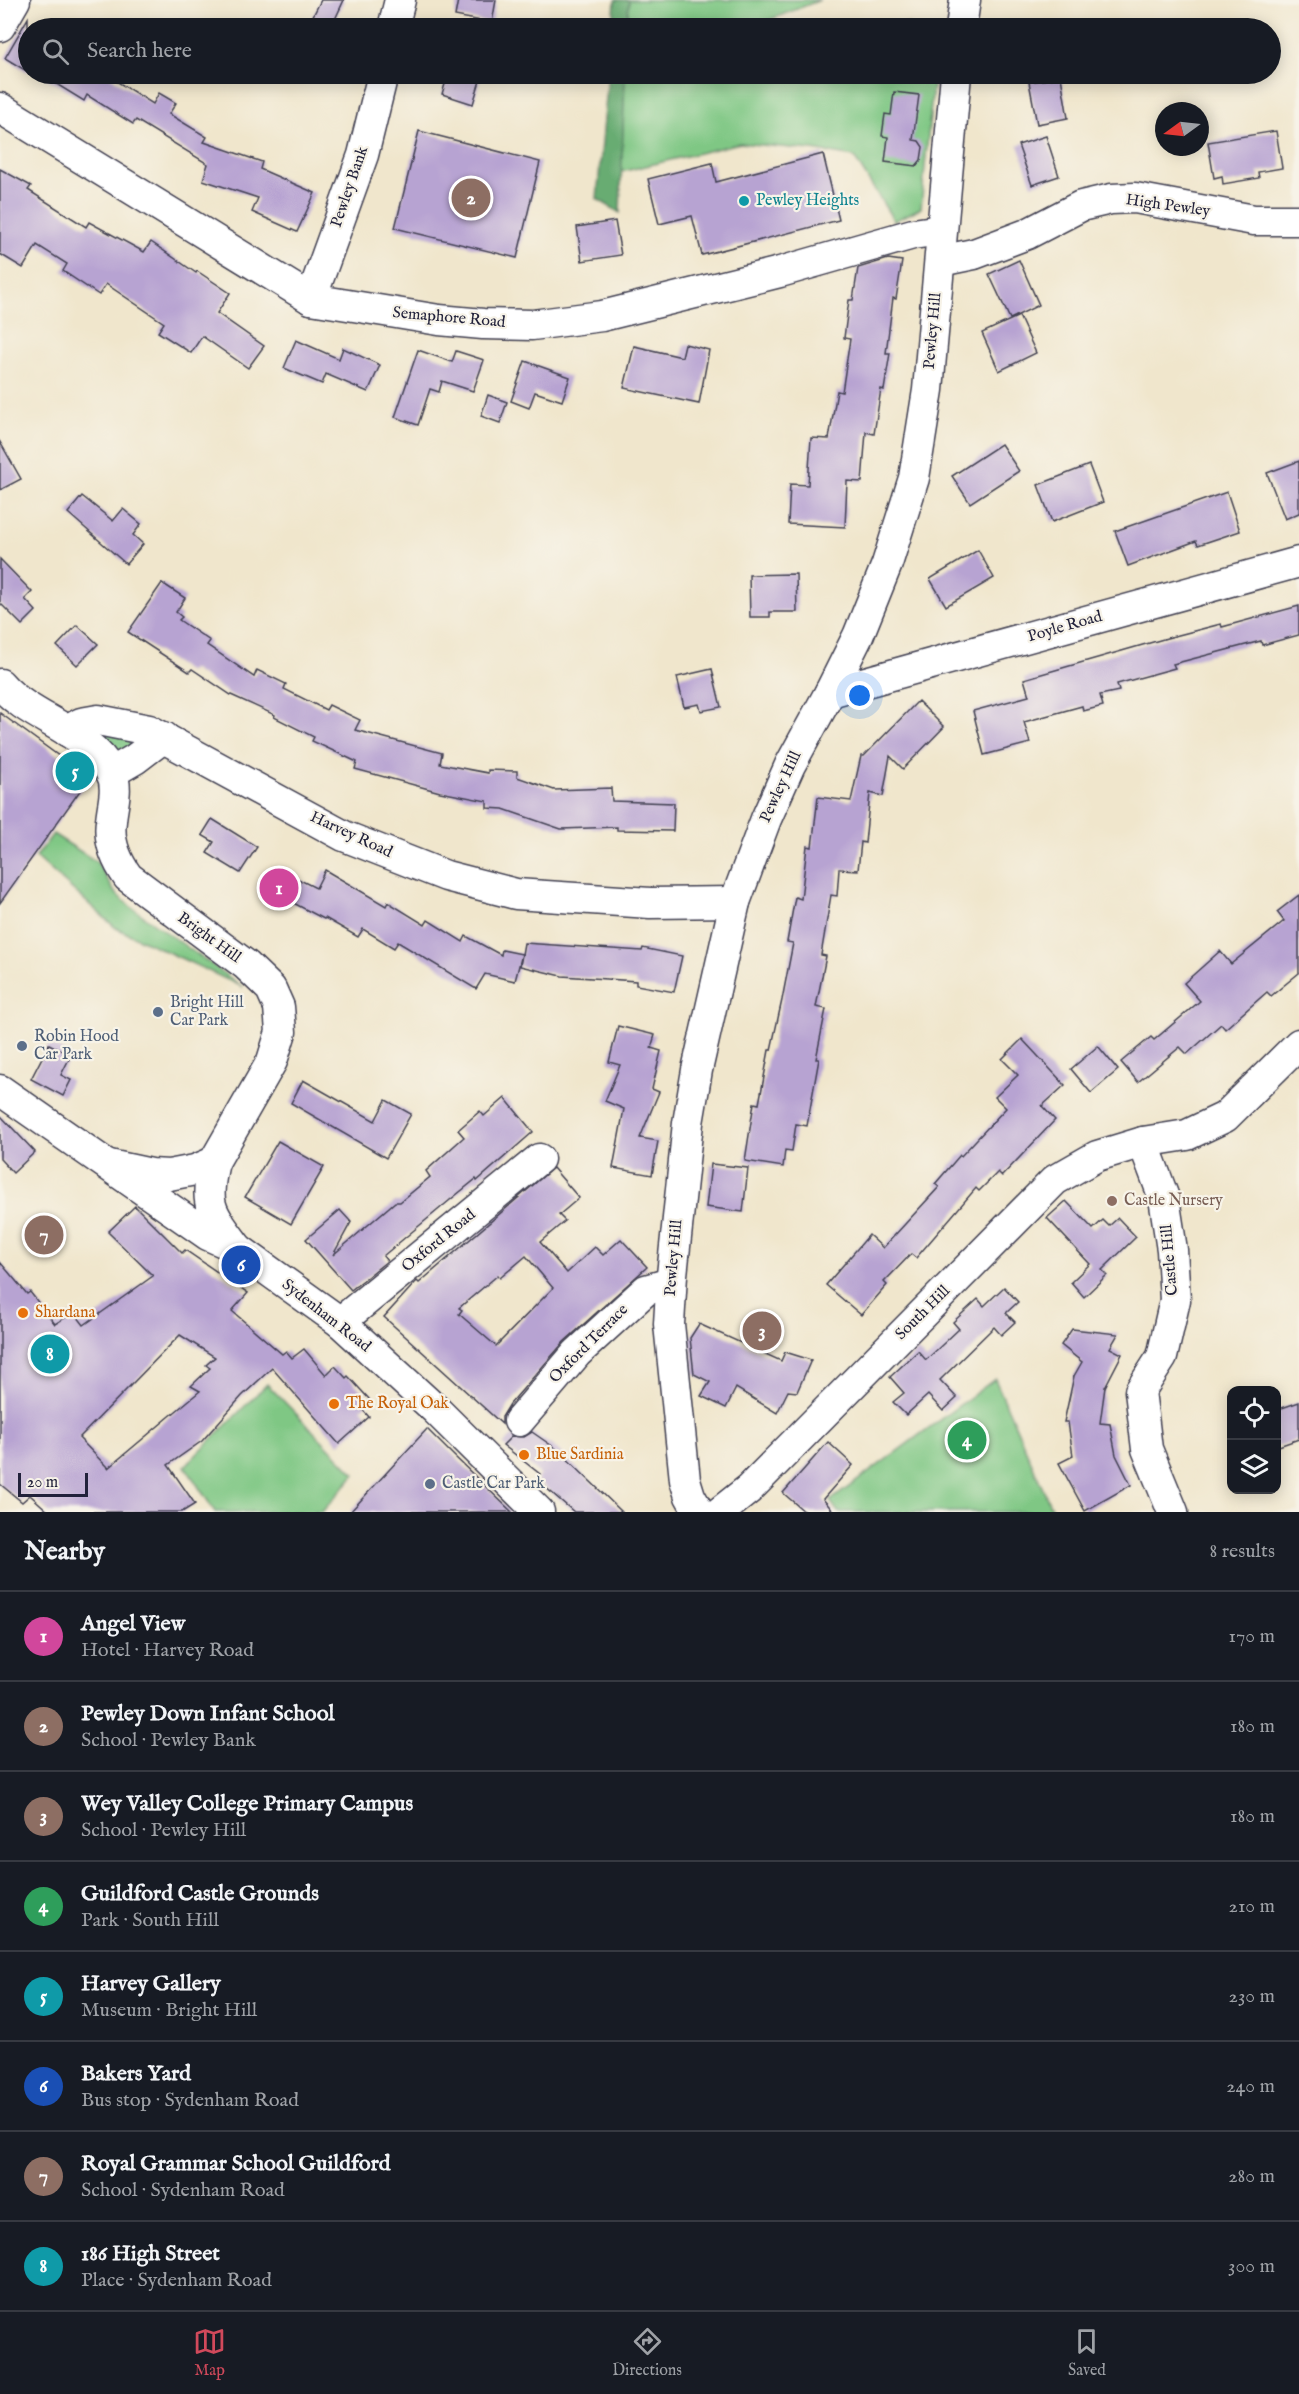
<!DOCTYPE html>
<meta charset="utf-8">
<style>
:root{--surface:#171b24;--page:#242831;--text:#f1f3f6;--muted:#9ea1a6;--line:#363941;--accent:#d1495b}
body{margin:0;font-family:"IM FELL English",serif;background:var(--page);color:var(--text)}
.controls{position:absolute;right:18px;bottom:18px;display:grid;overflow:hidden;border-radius:12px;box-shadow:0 3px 15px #0003}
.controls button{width:54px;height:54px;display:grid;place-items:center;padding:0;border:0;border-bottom:2px solid var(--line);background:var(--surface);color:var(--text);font:30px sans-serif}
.compass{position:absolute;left:1155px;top:102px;width:54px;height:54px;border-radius:50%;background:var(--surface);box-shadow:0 3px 15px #0003;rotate:255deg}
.scale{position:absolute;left:18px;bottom:15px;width:70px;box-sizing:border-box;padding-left:6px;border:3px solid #22223b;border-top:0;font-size:16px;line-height:21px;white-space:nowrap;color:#22223b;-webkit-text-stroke:4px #f7f3e8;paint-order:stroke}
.you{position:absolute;left:860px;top:696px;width:21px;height:21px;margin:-15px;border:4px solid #fff;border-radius:50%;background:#1a73e8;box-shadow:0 0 0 9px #1a73e833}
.badge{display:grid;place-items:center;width:39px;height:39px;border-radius:50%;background:var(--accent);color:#fff;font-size:20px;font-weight:700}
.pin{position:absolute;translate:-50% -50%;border:3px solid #fff;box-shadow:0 2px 6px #0006}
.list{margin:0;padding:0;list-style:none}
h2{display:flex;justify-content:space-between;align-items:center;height:78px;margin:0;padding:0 24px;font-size:26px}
h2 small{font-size:20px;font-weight:400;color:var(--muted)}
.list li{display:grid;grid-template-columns:39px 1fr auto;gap:18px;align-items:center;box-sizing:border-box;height:90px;padding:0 24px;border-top:2px solid var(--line)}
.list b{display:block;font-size:22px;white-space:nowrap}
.list p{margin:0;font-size:20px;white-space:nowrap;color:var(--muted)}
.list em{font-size:20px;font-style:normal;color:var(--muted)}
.icon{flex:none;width:33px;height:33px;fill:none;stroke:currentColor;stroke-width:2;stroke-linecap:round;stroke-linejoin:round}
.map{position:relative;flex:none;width:1299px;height:1512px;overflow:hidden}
.search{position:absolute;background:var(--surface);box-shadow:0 3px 15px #0003;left:18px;right:18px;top:18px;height:66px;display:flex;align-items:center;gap:15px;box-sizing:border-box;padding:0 21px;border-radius:33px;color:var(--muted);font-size:22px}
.sheet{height:798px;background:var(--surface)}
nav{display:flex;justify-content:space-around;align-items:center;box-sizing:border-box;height:84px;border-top:2px solid var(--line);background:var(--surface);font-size:16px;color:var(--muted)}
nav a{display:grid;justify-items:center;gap:3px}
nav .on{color:var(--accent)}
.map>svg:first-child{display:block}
.green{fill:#7fc784;stroke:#507460;stroke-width:1.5}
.forest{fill:#67ac72;stroke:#446756;stroke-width:1.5}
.building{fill:#b7a3d2;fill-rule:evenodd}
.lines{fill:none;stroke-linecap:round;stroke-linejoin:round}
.minor-casing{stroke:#413f51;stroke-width:33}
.minor{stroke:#fff;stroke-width:30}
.culture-dot{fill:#0f9aa8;stroke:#f7f3e8;stroke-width:2}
.service-dot{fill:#5c6f8a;stroke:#f7f3e8;stroke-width:2}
.education-dot{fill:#8d6e63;stroke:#f7f3e8;stroke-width:2}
.food-dot{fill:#e8710a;stroke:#f7f3e8;stroke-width:2}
.labels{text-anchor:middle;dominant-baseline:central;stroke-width:4.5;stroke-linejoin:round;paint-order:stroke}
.street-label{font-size:16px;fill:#22223b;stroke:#f7f3e8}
.culture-label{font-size:16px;fill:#0d838f;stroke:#f7f3e8;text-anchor:start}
.service-label{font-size:16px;fill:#4e5e75;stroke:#f7f3e8;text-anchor:start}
.education-label{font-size:16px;fill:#785e54;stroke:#f7f3e8;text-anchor:start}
.food-label{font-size:16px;fill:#c56008;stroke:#f7f3e8;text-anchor:start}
</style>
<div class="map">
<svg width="1299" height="1512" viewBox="0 0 1299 1512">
<rect width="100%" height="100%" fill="#f7f3e8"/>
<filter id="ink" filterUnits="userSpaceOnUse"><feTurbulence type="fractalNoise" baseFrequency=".0167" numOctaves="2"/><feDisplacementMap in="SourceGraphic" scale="12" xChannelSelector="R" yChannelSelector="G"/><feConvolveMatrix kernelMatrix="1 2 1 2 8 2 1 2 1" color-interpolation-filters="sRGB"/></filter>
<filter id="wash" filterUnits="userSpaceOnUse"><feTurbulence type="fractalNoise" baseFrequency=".008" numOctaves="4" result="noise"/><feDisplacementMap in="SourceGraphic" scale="24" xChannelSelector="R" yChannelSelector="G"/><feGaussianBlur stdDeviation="1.35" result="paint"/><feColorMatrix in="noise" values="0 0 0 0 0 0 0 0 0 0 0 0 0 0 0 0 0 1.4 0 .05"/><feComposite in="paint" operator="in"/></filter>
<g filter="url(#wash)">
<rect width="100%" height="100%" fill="#f0e6cc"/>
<g class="green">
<path d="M629 0H820L749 28H627Z"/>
<path d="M909 24V28H863Z"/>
<path d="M625 74H934L921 208 894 221 854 157 812 150 740 143 621 172Z"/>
<path d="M89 728 146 740 118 760Z"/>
<path d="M53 834 97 862 115 893 131 907 243 987 116 928 36 857Z"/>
<path d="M995 1379 1053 1512H838L830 1501Z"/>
<path d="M267 1384 355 1474 322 1512H215L185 1466Z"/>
</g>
<g class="forest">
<path d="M615 0H629L627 28H613Z"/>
<path d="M608 74H625L620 213 597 199Z"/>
</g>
<g id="blocks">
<g class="building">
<path d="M321 0H344L331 28 312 18Z"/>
<path d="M458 0H496L492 23 455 16Z"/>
<path d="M28 18V72L5 58Z"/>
<path d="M40 74H105L153 104 159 93 176 103 169 114 207 137 204 142 262 162 260 169 315 193 297 232 252 212 258 198 203 180 208 164 136 120 133 124 87 95 84 101Z"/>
<path d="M448 74H482L473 104 442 94Z"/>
<path d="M1061 77 1068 118 1037 124 1029 82Z"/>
<path d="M894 92 919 95 913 140 919 141 923 147 921 160 916 166 885 162 888 137 882 136 885 114 891 115Z"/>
<path d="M419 131 540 162 517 258 395 228Z"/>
<path d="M1276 131 1282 168 1258 172 1259 178 1223 184 1222 176 1214 178 1208 142Z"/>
<path d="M1046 136 1059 176 1032 185 1018 145Z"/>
<path d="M823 154 839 220 702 255 692 216 659 224 648 179 712 163 716 182Z"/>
<path d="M0 169 31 186 28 190 86 227 89 222 144 252 151 242 196 273 197 271 230 293 217 313 264 346 248 368 202 336 191 353 158 332 164 323 106 284 99 295 63 271 67 264 37 245 23 268 0 254Z"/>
<path d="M615 221 621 255 582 261 577 227Z"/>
<path d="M888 259 902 261 896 299 893 298 886 353H890L884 390 881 389 874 434 866 432 862 482 847 481 845 527 788 524 790 484 808 485 811 438 829 439 837 391 842 392 850 339 844 338 849 300H853L858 268Z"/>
<path d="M1019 260 1039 305 1010 319 989 274Z"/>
<path d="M1019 316 1036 353 999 371 982 333Z"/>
<path d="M296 340 339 359 343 348 380 365 368 392 326 374 322 384 284 368Z"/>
<path d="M685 344 709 350 699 404 624 388 634 346 682 357Z"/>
<path d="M418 350 452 362 456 351 484 360 473 391 442 381 439 392 430 389 418 425 395 417Z"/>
<path d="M525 361 570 377 562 401 535 392 529 408 511 401Z"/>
<path d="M488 395 507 402 500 423 481 416Z"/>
<path d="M0 442 21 479 0 490Z"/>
<path d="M1001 444 1019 471 970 503 952 476Z"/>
<path d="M1299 461V513L1285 519 1267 473Z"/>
<path d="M1089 465 1103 502 1052 522 1038 485Z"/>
<path d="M1227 492 1240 531 1198 545 1196 541 1128 566 1115 531Z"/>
<path d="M82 496 113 521 123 509 141 524 133 535 143 544 126 564 68 513Z"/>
<path d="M978 550 994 578 946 606 930 579Z"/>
<path d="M0 559 32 592 25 599 36 611 22 625 0 603Z"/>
<path d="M796 574 797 612H770V617H750L749 575Z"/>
<path d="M162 583 185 598 176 612 182 617 179 620 210 641 207 645 254 677 257 670 286 684 284 689 326 710 329 705 360 720 355 730 442 753 440 764 488 773V770L517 771V777L554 790 611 788 612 801 674 803 673 831 617 830V827L561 829 503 809 487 808V801L440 792 355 769 357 762 312 741 314 737 274 717 275 715 231 695 192 669 189 672 128 632Z"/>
<path d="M1299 606V635L1262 645 1261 641 1173 664 1175 668 1117 684 1119 691 1100 695 1103 706 1083 711 1082 706 1024 722 1030 743 984 755 973 711 1029 696 1024 679 1167 638 1221 624 1222 627Z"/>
<path d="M77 625 98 644 77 665 57 646Z"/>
<path d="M712 669 721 707 701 711 699 704 684 707 677 677Z"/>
<path d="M918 701 944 727 903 769 890 756 883 796 870 793 865 843 861 842 858 870 839 869 837 896 831 895 821 955 826 956 816 1007 826 1009 816 1059H819L807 1126 796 1124 792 1151 785 1150 783 1167 745 1161 754 1103 759 1104 769 1050H771L782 1000 793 943 787 942 795 897 801 899 807 846 812 847 818 797 851 801 861 756H864Z"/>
<path d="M0 713 89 778 0 903Z"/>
<path d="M212 819 257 847 240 873 207 853 214 842 202 835Z"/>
<path d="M325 870 386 906 388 902 425 925 428 920 463 942 466 936 501 955 502 950 522 954 515 981 485 974 476 989 398 942 394 948 363 929 358 937 325 918 324 919 278 895 288 874 316 888Z"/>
<path d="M1299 895V973L1271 996 1267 992 1225 1029 1221 1024 1187 1054 1180 1047 1138 1082 1121 1062 1151 1037 1154 1040 1200 1001 1184 983 1220 951 1231 964 1284 921 1277 912Z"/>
<path d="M524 943 642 951 643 948 682 956 674 992 636 985V981L562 976 520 966Z"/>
<path d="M618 1026 655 1035 651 1048 661 1051 652 1089 659 1092 640 1138 658 1141 652 1175 613 1168 624 1109 605 1101 620 1065 609 1062Z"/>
<path d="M1022 1039 1065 1085 1042 1106 1055 1120 1002 1176 998 1172 979 1191 976 1188 916 1258 911 1254 884 1282 887 1285 861 1315 826 1285 869 1235 883 1248 939 1187 935 1184 960 1155 961 1156 1006 1108 995 1097 1018 1075 1002 1059Z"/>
<path d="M49 1044 71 1055 61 1075 71 1080 63 1096 31 1079Z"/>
<path d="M1098 1046 1118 1070 1091 1093 1071 1069Z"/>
<path d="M303 1080 375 1121 386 1100 411 1114 386 1158 291 1103Z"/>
<path d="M505 1098 533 1132 477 1181 476 1179 450 1200 383 1256 387 1261 351 1290 306 1239 340 1210 351 1222 333 1255 395 1202H400L430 1177 426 1171 464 1137 458 1130 480 1111 484 1116Z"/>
<path d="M0 1115 35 1152 13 1173 0 1159Z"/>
<path d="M278 1141 324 1167 291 1224 245 1197Z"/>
<path d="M711 1164 748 1168 743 1212 706 1207Z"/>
<path d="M553 1168 579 1198 559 1215 565 1221 540 1242 567 1273 595 1247 603 1255 621 1239 647 1267 564 1342 510 1404 502 1417V1424L384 1317 415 1283 417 1281 419 1283ZM526 1256 553 1288 496 1346 459 1314 462 1310 459 1308 498 1275 500 1278Z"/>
<path d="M1066 1201 1093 1229 1103 1220 1109 1226 1118 1218 1136 1237 1102 1270 1107 1275 1084 1297 1071 1282 1090 1264 1047 1218Z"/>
<path d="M135 1206 182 1253 185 1250 248 1293 232 1311 282 1354 286 1351 292 1358 304 1349 326 1375 335 1366 346 1378 348 1376 370 1400 361 1408 369 1417 339 1444 272 1368 242 1396 202 1441 168 1465 195 1504 182 1512H49L30 1495 22 1502 0 1484V1262L27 1294 30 1292 55 1324 74 1312 84 1325 153 1276 108 1232ZM180 1335 215 1357 206 1365 210 1368 191 1386 200 1391 108 1468 79 1438Z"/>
<path d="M1004 1287 1018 1302 1006 1313 1015 1322 1001 1335 994 1327 940 1380 957 1398 943 1411 928 1395 906 1415 893 1402 904 1393 890 1377 918 1351 926 1360 959 1329 953 1322 978 1299 984 1306Z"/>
<path d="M699 1324 781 1361 785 1352 811 1360 797 1392 788 1391 777 1413 736 1388 726 1408 701 1396 710 1382 694 1374 690 1338Z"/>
<path d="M1072 1329 1118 1334 1110 1348 1122 1354 1105 1387 1100 1423 1110 1424 1116 1455 1131 1485 1085 1511 1059 1463 1073 1456 1068 1422H1064L1074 1376 1082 1362 1061 1345Z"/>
<path d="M1299 1402V1439L1276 1447V1410Z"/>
<path d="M427 1429 454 1456 512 1512H350Z"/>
<path d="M532 1432 558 1450 622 1512H574L537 1480 540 1474 503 1445 512 1436 524 1437Z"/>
<path d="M828 1442 853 1465 823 1499 834 1512H805L783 1493Z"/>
</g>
</g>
</g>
<g filter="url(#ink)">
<use href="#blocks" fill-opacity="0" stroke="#413f51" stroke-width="1.5"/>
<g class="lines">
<defs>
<g id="minor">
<path d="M0 26 15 0"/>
<path d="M393 28 400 0"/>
<path d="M961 28 965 0"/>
<path d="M0 108 311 299 439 320 483 324 532 325 602 316 780 272 913 234 941 230"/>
<path d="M940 261 974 254 1027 234 1081 206 1111 199 1135 198 1254 220H1299"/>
<path d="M311 299 363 155 383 74"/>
<path d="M0 684C31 720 87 729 111 772 119 788 112 805 111 821 108 842 116 860 128 877L246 965 271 989 279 1007 281 1032 272 1061 214 1162 195 1170 169 1175 151 1174 109 1165"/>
<path d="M830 692 1299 562"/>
<path d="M67 731 81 723 98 720 149 730 344 836 446 876 516 894 650 903 735 902"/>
<path d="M111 773 135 759 164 737"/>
<path d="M0 1090 208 1235 237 1248 340 1322 436 1410 539 1512"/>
<path d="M1143 1142 1164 1198 1172 1250 1175 1300 1162 1357 1140 1391 1147 1449 1173 1512"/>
<path d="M214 1162C204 1205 210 1211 236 1246"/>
<path d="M340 1322 539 1159"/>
<path d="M519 1421 577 1353 646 1290 671 1283"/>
<path d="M699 1512 690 1496 685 1480 669 1324 672 1275 688 1123 697 1070 735 902 766 819 790 765 830 692 858 636 887 564 914 478 928 390 956 74"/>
<path d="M720 1512 749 1489 1055 1180 1097 1156 1143 1142 1187 1135 1225 1117 1299 1044"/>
</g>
</defs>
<use href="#minor" class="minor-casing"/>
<use href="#minor" class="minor"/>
</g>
</g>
<circle class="culture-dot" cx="744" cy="201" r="6"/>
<g class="service-dot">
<circle cx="158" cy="1012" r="6"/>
<circle cx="22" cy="1046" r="6"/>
<circle cx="430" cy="1484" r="6"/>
</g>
<circle class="education-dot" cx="1112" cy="1201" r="6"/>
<g class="food-dot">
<circle cx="23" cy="1313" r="6"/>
<circle cx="334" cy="1404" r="6"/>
<circle cx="524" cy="1455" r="6"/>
</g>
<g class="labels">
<g class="street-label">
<text transform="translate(350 187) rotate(-71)">Pewley Bank</text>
<text transform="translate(1168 206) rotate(8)">High Pewley</text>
<text transform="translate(449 318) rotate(5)">Semaphore Road</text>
<text transform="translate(933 331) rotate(-85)">Pewley Hill</text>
<text transform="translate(1065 627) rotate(-16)">Poyle Road</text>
<text transform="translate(781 787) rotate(-65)">Pewley Hill</text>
<text transform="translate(351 835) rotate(25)">Harvey Road</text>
<text transform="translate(209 938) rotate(36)">Bright Hill</text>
<text transform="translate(439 1241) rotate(-39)">Oxford Road</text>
<text transform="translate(674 1258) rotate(-85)">Pewley Hill</text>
<text transform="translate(1170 1260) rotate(-95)">Castle Hill</text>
<text transform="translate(923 1313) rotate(-45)">South Hill</text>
<text transform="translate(326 1316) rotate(38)">Sydenham Road</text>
<text transform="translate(589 1344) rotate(-45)">Oxford Terrace</text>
</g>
<g class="culture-label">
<text x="756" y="201">Pewley Heights</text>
</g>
<g class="service-label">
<text x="170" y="1003">Bright Hill<tspan x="170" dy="18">Car Park</tspan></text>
<text x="34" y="1037">Robin Hood<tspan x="34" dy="18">Car Park</tspan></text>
<text x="442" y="1484">Castle Car Park</text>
</g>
<g class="education-label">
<text x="1124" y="1201">Castle Nursery</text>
</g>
<g class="food-label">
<text x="35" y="1313">Shardana</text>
<text x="346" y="1404">The Royal Oak</text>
<text x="536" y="1455">Blue Sardinia</text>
</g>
</g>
</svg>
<div class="controls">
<button><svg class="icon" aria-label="locate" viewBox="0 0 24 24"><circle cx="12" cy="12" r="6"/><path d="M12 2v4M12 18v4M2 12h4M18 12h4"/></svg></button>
<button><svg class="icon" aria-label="layers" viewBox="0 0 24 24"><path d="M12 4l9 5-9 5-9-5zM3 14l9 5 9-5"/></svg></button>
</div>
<svg class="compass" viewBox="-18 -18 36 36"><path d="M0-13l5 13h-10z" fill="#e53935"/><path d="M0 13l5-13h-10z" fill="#9ea1a6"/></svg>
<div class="scale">20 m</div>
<div class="you"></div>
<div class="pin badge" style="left:279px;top:888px;background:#d1479c">1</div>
<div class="pin badge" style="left:471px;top:198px;background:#8d6e63">2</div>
<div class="pin badge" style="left:762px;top:1331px;background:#8d6e63">3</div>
<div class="pin badge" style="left:967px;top:1440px;background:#2e9e5b">4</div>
<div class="pin badge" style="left:75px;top:771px;background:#0f9aa8">5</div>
<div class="pin badge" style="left:241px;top:1265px;background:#1a4fb4">6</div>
<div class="pin badge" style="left:44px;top:1235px;background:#8d6e63">7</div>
<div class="pin badge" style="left:50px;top:1354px;background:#0f9aa8">8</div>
<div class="search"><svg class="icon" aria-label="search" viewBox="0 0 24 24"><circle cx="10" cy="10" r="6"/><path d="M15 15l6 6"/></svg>Search here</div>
</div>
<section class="sheet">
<h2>Nearby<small>8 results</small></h2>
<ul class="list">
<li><span class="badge" style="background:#d1479c">1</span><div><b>Angel View</b><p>Hotel · Harvey Road</p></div><em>170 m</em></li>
<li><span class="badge" style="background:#8d6e63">2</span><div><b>Pewley Down Infant School</b><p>School · Pewley Bank</p></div><em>180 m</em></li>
<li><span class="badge" style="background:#8d6e63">3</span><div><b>Wey Valley College Primary Campus</b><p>School · Pewley Hill</p></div><em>180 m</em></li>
<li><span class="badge" style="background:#2e9e5b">4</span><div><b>Guildford Castle Grounds</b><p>Park · South Hill</p></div><em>210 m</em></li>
<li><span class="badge" style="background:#0f9aa8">5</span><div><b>Harvey Gallery</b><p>Museum · Bright Hill</p></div><em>230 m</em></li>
<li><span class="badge" style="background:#1a4fb4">6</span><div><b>Bakers Yard</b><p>Bus stop · Sydenham Road</p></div><em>240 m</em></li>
<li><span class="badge" style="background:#8d6e63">7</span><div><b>Royal Grammar School Guildford</b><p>School · Sydenham Road</p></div><em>280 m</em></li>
<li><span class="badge" style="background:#0f9aa8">8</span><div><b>186 High Street</b><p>Place · Sydenham Road</p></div><em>300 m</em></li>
</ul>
</section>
<nav>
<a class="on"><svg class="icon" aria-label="map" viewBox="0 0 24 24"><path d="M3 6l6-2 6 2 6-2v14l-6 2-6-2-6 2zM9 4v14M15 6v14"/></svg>Map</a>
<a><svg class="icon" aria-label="directions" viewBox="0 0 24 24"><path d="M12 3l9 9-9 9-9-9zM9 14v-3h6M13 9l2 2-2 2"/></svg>Directions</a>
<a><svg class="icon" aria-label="saved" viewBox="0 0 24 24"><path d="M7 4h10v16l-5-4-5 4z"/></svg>Saved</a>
</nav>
